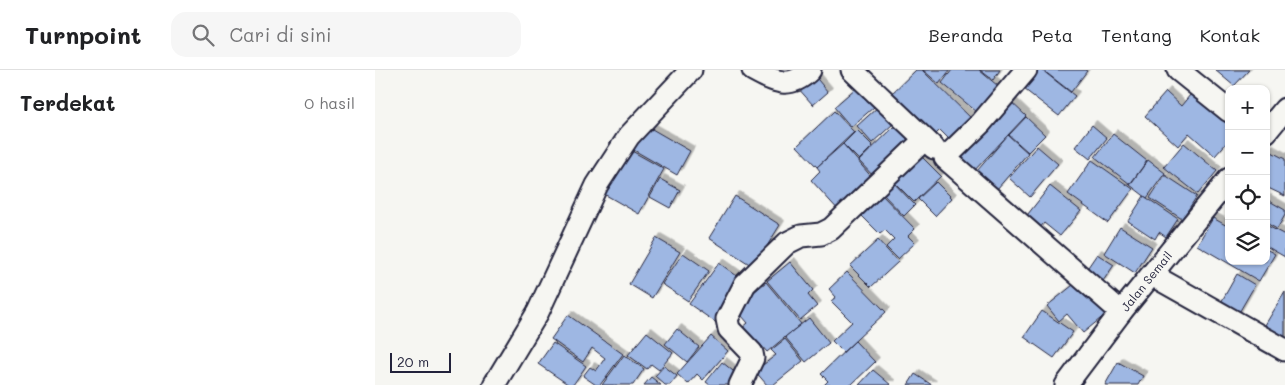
<!DOCTYPE html>
<html lang="id">
<meta charset="utf-8">
<style>
:root{--surface:#fff;--page:#f6f6f6;--text:#202124;--muted:#757577;--line:#e0e0e0}
body{margin:0;font-family:Mali,sans-serif;background:var(--page);color:var(--text)}
.controls{position:absolute;right:15px;top:15px;display:grid;overflow:hidden;border-radius:10px;box-shadow:0 1px 4px #0004}
.controls button{width:45px;height:45px;display:grid;place-items:center;padding:0;border:0;border-bottom:1px solid var(--line);background:var(--surface);color:var(--text);font:25px sans-serif}
.scale{position:absolute;left:15px;bottom:12px;width:61px;box-sizing:border-box;padding-left:5px;border:2px solid #22223b;border-top:0;font-size:14px;line-height:18px;white-space:nowrap;color:#22223b;-webkit-text-stroke:4px #f6f6f2;paint-order:stroke}
.list{margin:0;padding:0;list-style:none}
h2{display:flex;justify-content:space-between;align-items:center;height:65px;margin:0;padding:0 20px;font-size:21px}
h2 small{font-size:16px;font-weight:400;color:var(--muted)}
.icon{flex:none;width:28px;height:28px;fill:none;stroke:currentColor;stroke-width:2;stroke-linecap:round;stroke-linejoin:round}
.map{position:relative;flex:none;width:910px;height:315px;overflow:hidden}
header{display:flex;align-items:center;gap:30px;box-sizing:border-box;height:70px;padding:0 25px;background:var(--surface);border-bottom:1px solid var(--line)}
header strong{font-size:24px}
nav{display:flex;gap:28px;margin-inline-start:auto;font-size:18px}
.search{width:350px;height:45px;background:var(--page);display:flex;align-items:center;gap:12px;box-sizing:border-box;padding:0 18px;border-radius:15px;color:var(--muted);font-size:19px}
main{display:flex}
aside{flex:1;background:var(--surface)}
.map>svg:first-child{display:block}
.building{fill:#9eb7e3;stroke:#22223b;filter:url(#shadow)}
.lines{fill:none;stroke-linecap:round;stroke-linejoin:round}
.minor-casing{stroke:#22223b;stroke-width:25}
.minor{stroke:#f6f6f2;stroke-width:21}
.labels{text-anchor:middle;dominant-baseline:central;stroke-width:4;stroke-linejoin:round;paint-order:stroke}
.street-label{font-size:12px;fill:#22223b;stroke:#f6f6f2}
</style>
<header>
<strong>Turnpoint</strong>
<div class="search"><svg class="icon" aria-label="search" viewBox="0 0 24 24"><circle cx="10" cy="10" r="6"/><path d="M15 15l6 6"/></svg>Cari di sini</div>
<nav><a>Beranda</a><a>Peta</a><a>Tentang</a><a>Kontak</a></nav>
</header>
<main>
<aside>
<h2>Terdekat<small>0 hasil</small></h2>
<ul class="list">
</ul>
</aside>
<div class="map">
<svg width="910" height="315" viewBox="0 0 910 315">
<defs>
<filter id="shadow"><feDropShadow dx="4.5" dy="-4.5" stdDeviation="0" flood-color="#0004"/></filter>
</defs>
<rect width="100%" height="100%" fill="#f6f6f2"/>
<filter id="ink" filterUnits="userSpaceOnUse"><feTurbulence type="fractalNoise" baseFrequency=".02" numOctaves="2"/><feDisplacementMap in="SourceGraphic" scale="10" xChannelSelector="R" yChannelSelector="G"/><feConvolveMatrix kernelMatrix="1 2 1 2 8 2 1 2 1" color-interpolation-filters="sRGB"/></filter>
<g filter="url(#ink)">
<g class="building">
<path d="M541 0H547L602 54 581 76 565 60 556 69 513 27Z"/>
<path d="M548 0H575L564 14Z"/>
<path d="M577 0H604L629 21 608 47 567 13Z"/>
<path d="M605 0H625L618 10Z"/>
<path d="M657 0H667L700 26 684 46 645 16Z"/>
<path d="M670 0H710L712 1 696 22 669 1Z"/>
<path d="M840 0H874L859 16Z"/>
<path d="M438 4 453 22 438 35 422 17Z"/>
<path d="M482 17 499 37 476 57 459 37Z"/>
<path d="M820 19 854 47V70L840 86 814 63 803 76 770 46 791 22 806 36Z"/>
<path d="M633 29 651 46 596 104 578 87Z"/>
<path d="M503 37 518 54 497 73 482 56Z"/>
<path d="M459 41 479 62 442 97 422 76Z"/>
<path d="M651 47 670 65 653 82 634 65Z"/>
<path d="M522 54 539 72 501 109 484 91Z"/>
<path d="M270 55 315 81 302 105 257 79Z"/>
<path d="M717 55 732 68 715 89 700 77Z"/>
<path d="M482 60 498 76 484 90 468 74Z"/>
<path d="M738 64 772 91 755 114 720 87Z"/>
<path d="M633 65 653 83 622 119 602 101Z"/>
<path d="M809 73 842 101 823 124 789 97Z"/>
<path d="M468 74 500 111 465 142 436 110 445 101 442 97Z"/>
<path d="M662 76 683 94 655 127 634 108Z"/>
<path d="M255 80 289 99 264 144 229 124Z"/>
<path d="M893 80 910 89V126L891 117V99L894 94 891 93V84Z"/>
<path d="M543 83 566 106 539 132 516 109Z"/>
<path d="M717 90 758 119 733 153 693 124Z"/>
<path d="M773 90 790 103 772 128 755 115Z"/>
<path d="M790 105 822 126 807 149 775 128Z"/>
<path d="M285 109 305 120 295 138 275 127Z"/>
<path d="M516 110 540 135 529 146 505 121Z"/>
<path d="M561 112 577 128 560 146 543 129Z"/>
<path d="M675 116 706 141 685 166 669 153 663 160 649 149Z"/>
<path d="M504 122 540 159 533 166 540 173 523 189 511 177 519 169 510 160 505 164 483 142Z"/>
<path d="M360 126 405 155 379 197 334 168Z"/>
<path d="M769 126 803 149 791 167 784 162 780 169 753 151Z"/>
<path d="M891 129 910 140V145L902 159 891 153Z"/>
<path d="M838 148 854 157V191H891V179L900 184 884 211 822 175Z"/>
<path d="M891 155 910 165V187L891 176Z"/>
<path d="M745 157 777 177 760 203 729 183Z"/>
<path d="M281 168 305 182 277 228 254 214Z"/>
<path d="M503 170 523 192 496 217 475 196Z"/>
<path d="M308 183 334 201 313 231 287 214Z"/>
<path d="M722 184 739 195 726 214 709 203Z"/>
<path d="M415 192 438 220 433 225 442 236 425 250 392 211Z"/>
<path d="M344 193 369 211 340 252 314 234Z"/>
<path d="M472 202 511 242 468 282 457 271 477 252 456 231 461 227 454 219Z"/>
<path d="M862 204 880 215 862 246 844 236Z"/>
<path d="M703 211 731 244 708 263 692 244 684 251 672 236Z"/>
<path d="M391 212 426 254 392 282 385 274 379 279 364 261 373 253 360 238Z"/>
<path d="M910 222V273L887 260Z"/>
<path d="M667 241 698 262 679 288 649 267Z"/>
<path d="M193 245 248 284 225 315H221L208 306 215 297 221 301 230 288 217 278 208 292 176 269Z"/>
<path d="M434 248 454 273 431 292 410 267Z"/>
<path d="M302 259 324 277 312 292 290 274Z"/>
<path d="M272 262 298 283 284 300 276 294 272 299 253 285Z"/>
<path d="M336 266 353 281 328 310 322 304 313 314 302 304Z"/>
<path d="M410 269 428 291 398 315H392L380 301 401 285 396 280Z"/>
<path d="M480 271 500 292 476 315H449L453 311 446 304Z"/>
<path d="M178 273 211 296 198 315H194L163 294Z"/>
<path d="M249 285 269 299 258 315H227Z"/>
<path d="M347 292 363 305 355 315H335L331 312Z"/>
<path d="M743 292 768 306 763 315H730Z"/>
<path d="M289 296 302 306 295 315H290L280 306Z"/>
<path d="M498 300 516 315H484Z"/>
<path d="M540 304 557 315H533Z"/>
<path d="M276 307 286 315H269Z"/>
</g>
<g class="lines">
<defs>
<g id="minor">
<path d="M378 0C400 12 415 20 435 0"/>
<path d="M477 0 559 78"/>
<path d="M651 0 606 53 570 88 746 242"/>
<path d="M803 0 854 41"/>
<path d="M891 62 910 39"/>
<path d="M777 205 910 280"/>
<path d="M119 315 163 242 222 115 254 66 316 0"/>
<path d="M365 315 378 288 377 283 354 259 352 249 370 214 412 173 426 166 446 164 456 159 549 70"/>
<path d="M691 315 746 242 854 109"/>
</g>
</defs>
<use href="#minor" class="minor-casing"/>
<use href="#minor" class="minor"/>
</g>
</g>
<g class="labels">
<g class="street-label">
<text transform="translate(771 211) rotate(-51)">Jalan Semail</text>
</g>
</g>
</svg>
<div class="controls">
<button>+</button>
<button>−</button>
<button><svg class="icon" aria-label="locate" viewBox="0 0 24 24"><circle cx="12" cy="12" r="6"/><path d="M12 2v4M12 18v4M2 12h4M18 12h4"/></svg></button>
<button><svg class="icon" aria-label="layers" viewBox="0 0 24 24"><path d="M12 4l9 5-9 5-9-5zM3 14l9 5 9-5"/></svg></button>
</div>
<div class="scale">20 m</div>
</div>
</main>
